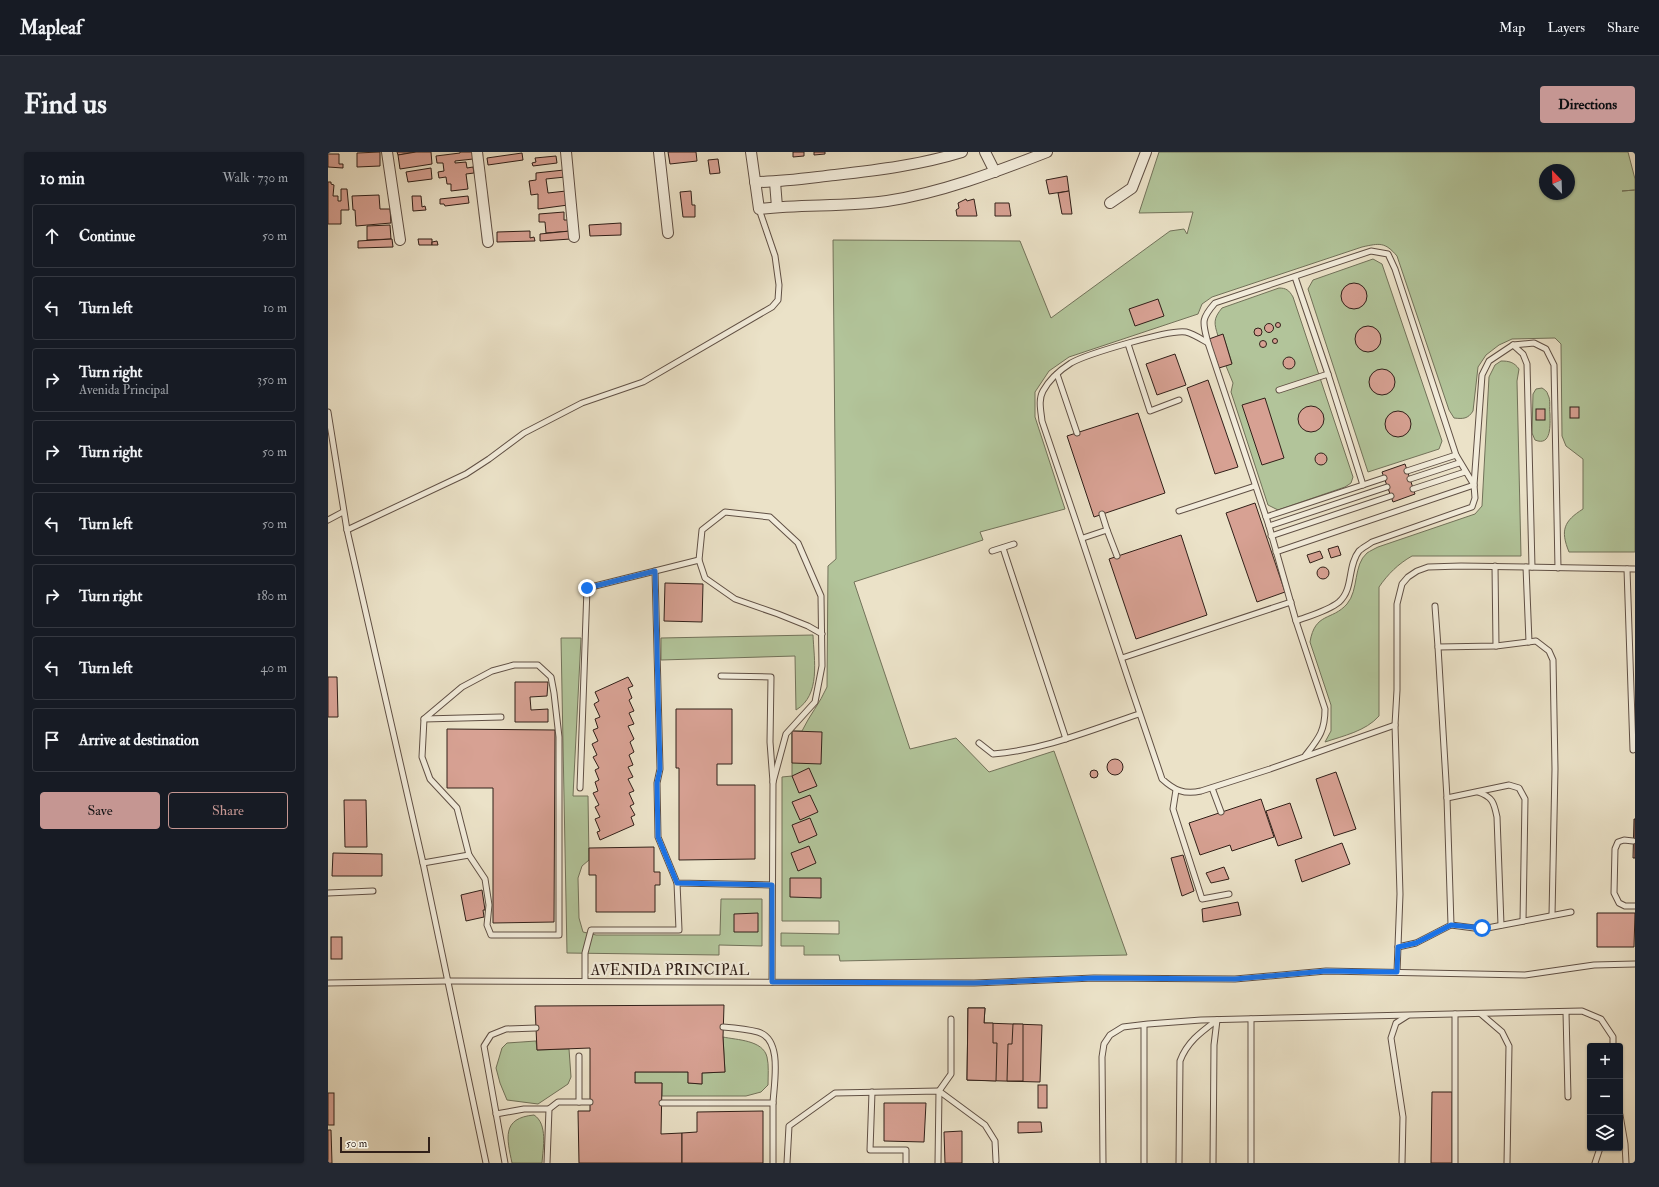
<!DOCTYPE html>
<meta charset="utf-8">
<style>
:root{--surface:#171b24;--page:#242831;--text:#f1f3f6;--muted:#9ea1a6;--line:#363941;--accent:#c59692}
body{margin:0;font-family:"IM FELL Double Pica",serif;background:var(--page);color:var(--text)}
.controls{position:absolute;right:12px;bottom:12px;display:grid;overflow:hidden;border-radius:4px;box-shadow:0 1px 3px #0004}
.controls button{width:36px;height:36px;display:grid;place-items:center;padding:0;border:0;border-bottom:1px solid var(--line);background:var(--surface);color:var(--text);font:20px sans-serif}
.compass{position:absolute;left:1211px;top:12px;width:36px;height:36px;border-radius:50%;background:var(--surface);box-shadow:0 1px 3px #0004;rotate:337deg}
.scale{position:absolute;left:12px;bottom:10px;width:90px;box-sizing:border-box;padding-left:4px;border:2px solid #312019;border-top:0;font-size:11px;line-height:14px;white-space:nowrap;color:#312019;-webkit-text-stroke:3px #f2ecdb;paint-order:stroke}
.stop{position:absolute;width:12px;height:12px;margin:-9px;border:3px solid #1a73e8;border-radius:50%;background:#fff}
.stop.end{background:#1a73e8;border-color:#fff;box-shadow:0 1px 4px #0008}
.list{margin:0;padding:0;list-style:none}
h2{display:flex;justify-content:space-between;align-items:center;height:52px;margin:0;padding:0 16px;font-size:17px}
h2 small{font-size:13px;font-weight:400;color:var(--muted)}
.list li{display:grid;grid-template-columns:26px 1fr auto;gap:12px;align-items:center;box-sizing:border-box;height:64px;margin:0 8px 8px;padding:0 8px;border:1px solid var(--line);border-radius:4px}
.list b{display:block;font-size:15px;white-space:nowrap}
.list p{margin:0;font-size:13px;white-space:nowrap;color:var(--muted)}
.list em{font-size:13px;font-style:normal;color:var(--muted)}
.actions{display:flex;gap:8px;padding:12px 16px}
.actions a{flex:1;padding:9px 0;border:1px solid var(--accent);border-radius:4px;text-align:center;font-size:14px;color:var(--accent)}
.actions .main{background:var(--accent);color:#111}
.icon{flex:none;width:22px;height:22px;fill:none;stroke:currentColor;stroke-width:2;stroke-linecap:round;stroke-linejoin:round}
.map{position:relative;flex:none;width:1307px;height:1011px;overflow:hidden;border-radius:4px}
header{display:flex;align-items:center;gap:24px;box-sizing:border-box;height:56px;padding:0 20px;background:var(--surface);border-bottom:1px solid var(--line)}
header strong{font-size:19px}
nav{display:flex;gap:22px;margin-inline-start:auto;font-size:14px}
.intro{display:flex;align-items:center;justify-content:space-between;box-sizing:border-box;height:96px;padding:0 24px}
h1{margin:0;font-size:28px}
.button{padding:10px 18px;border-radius:4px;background:var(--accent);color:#111;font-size:14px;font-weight:700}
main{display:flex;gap:24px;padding:0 24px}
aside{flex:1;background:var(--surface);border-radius:4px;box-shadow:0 1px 3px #0004}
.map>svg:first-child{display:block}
.green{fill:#b2c49a;stroke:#72725a;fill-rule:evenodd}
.building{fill:#d7a193;stroke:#312019}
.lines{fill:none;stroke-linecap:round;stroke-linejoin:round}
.service-casing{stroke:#605045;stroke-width:7}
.minor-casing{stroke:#605045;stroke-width:12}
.service{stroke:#f2ecdb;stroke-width:5}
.minor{stroke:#f2ecdb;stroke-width:10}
.route{stroke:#1a73e8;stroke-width:5}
.labels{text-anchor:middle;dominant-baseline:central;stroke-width:4;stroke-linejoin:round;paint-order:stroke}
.street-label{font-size:15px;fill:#312019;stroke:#f2ecdb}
</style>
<header>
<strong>Mapleaf</strong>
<nav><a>Map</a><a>Layers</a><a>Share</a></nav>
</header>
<div class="intro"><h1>Find us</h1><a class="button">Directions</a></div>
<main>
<aside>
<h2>10 min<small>Walk · 730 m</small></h2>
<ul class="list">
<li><svg class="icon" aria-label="ahead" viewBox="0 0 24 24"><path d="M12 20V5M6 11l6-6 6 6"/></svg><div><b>Continue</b></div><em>50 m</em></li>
<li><svg class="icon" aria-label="left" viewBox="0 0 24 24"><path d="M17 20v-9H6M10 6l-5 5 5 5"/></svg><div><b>Turn left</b></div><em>10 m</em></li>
<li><svg class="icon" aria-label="right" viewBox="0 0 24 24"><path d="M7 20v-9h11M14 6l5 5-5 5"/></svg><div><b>Turn right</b><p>Avenida Principal</p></div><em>350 m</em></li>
<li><svg class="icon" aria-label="right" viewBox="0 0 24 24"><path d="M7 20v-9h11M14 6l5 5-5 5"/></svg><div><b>Turn right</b></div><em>50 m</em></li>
<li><svg class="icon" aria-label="left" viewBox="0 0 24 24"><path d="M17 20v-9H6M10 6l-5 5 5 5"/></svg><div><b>Turn left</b></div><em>50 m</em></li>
<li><svg class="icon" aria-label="right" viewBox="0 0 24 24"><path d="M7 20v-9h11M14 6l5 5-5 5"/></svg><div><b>Turn right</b></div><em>180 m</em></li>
<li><svg class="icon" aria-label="left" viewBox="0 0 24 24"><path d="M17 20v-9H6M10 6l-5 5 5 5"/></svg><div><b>Turn left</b></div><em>40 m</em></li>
<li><svg class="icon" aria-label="arrive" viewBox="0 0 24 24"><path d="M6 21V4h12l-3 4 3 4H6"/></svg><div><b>Arrive at destination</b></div></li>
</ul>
<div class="actions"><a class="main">Save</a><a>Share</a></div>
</aside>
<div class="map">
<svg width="1307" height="1011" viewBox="0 0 1307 1011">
<rect width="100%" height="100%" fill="#ebe2c8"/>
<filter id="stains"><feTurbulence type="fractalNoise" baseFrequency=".005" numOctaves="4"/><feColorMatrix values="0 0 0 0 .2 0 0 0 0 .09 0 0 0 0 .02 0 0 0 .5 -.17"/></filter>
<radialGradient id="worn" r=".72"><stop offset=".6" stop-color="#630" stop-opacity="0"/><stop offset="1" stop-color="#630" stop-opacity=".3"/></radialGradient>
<g class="green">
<path d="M831 0H1300L1307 27V38L1294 39 1307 38V400H1241C1232 378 1236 369 1255 357V307L1238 294 1234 284 1233 192 1227 186 1184 187 1171 193 1158 203 1150 215 1145 259C1140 267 1135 267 1126 266L1121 258 1069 104C1057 90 1052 91 1034 95L884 145 874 152 870 162 741 205 721 219 707 240V265L737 357 652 380 655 388 526 430 582 597 628 586 661 620 726 599 799 803 512 809 511 803H476V794H453V781L511 782V769H454V625L464 624V579H474C481 564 492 551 499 535L500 414 508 407 505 88 692 89 723 166 842 79 856 77 859 82 865 60 811 61ZM1217 18H1241V42H1217Z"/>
<path d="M1045 107 1054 112 1114 289 1111 297 1040 320 980 137 985 128Z"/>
<path d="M951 136C958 136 961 138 965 145L1025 325 1023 331 1017 335 950 358 940 353 903 240 905 231 898 214 904 211 895 183 890 184C886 171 885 167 894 156Z"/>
<path d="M1173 209C1181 209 1186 210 1191 217L1189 229 1193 404H1084C1070 412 1060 422 1051 435V564C1038 579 1015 584 997 590L1003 579V553L982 490C987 460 1004 469 1019 452 1031 438 1025 413 1039 401 1042 399 1046 397 1050 395L1147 362 1154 354 1161 225 1167 213Z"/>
<path d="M1214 236C1217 238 1219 239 1220 243 1223 248 1221 256 1222 262 1222 272 1224 295 1207 288L1204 281 1205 242 1208 237Z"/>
<path d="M485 483C486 508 493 543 468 558L467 504 333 508V486Z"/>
<path d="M233 486H253L245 644H260L261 708 254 714 250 726 251 766 255 780 268 783H392L393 747H434V794L391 793V803L239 801Z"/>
<path d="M395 885C409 888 435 888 439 905 441 913 440 924 440 933L433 940 418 944H334V931H307V920H360V931L374 932V921L397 920Z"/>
<path d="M208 889 209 898 241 897 243 925 240 932 210 952 179 948 172 931 168 916 174 896 179 891Z"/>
<path d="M206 963C220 972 215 996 214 1011H184C179 987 173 966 206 963Z"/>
</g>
<g class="building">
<path d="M52 0V14L29 15V1Z"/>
<path d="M69 0H88L70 3Z"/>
<path d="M88 0H103L104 12 72 17 70 3Z"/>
<path d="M132 0H145V7L127 9V11L138 10 139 16 145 15 146 21 138 22 140 37 123 39V32H119L118 25 111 26 110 20 116 19 115 11H109L108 4 132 1Z"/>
<path d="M340 0H368L369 9 342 12Z"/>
<path d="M465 0H476V4L465 5Z"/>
<path d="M486 0H497V2L486 3Z"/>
<path d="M194 1 195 8 160 13 159 6Z"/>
<path d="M0 2H11V12H15V16L0 15Z"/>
<path d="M228 4 229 11 205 14 204 11 208 10 207 6Z"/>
<path d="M390 7 392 21 382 22 380 8Z"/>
<path d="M103 16 104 27 80 30 78 20Z"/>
<path d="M236 18 237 25 218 27 220 41 238 39 240 53 210 57V42L203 43 201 29 208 28V21Z"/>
<path d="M739 24 741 39 721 42 718 28Z"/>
<path d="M0 30H3V32L6 33 5 44H10V49H13V37H19L21 58H13V72H0Z"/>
<path d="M363 39 364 53H367V65H355L352 40Z"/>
<path d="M741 39 744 62H734L730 41Z"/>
<path d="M51 43 52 57H62L63 71 28 74 27 58H25L24 44Z"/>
<path d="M84 44H93L94 55 97 54 98 58 85 59Z"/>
<path d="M140 44 141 51 117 54 116 52H112V47Z"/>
<path d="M638 47 639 49 646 47 649 64H629L628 58 631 56 630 51Z"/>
<path d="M667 51H681L683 64H667Z"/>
<path d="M236 60V68H242L243 79 218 81 217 70H211V62Z"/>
<path d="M293 71V83L262 84 261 73Z"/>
<path d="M62 73 63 87 39 88V74Z"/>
<path d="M202 79V86L206 85 207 89 169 90V80Z"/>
<path d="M242 79 243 87 212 89V82Z"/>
<path d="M64 87 65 95 30 96V89Z"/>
<path d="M90 87H104V93H91Z"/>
<path d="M109 89 110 93H104V90Z"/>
<circle cx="1026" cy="144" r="13"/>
<path d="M830 147 836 164 807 174 801 157Z"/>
<circle cx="950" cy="173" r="2.5"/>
<circle cx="941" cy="176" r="4.5"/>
<circle cx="1040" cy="187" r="13"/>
<circle cx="930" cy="180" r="4"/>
<path d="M895 182 904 212 891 216 881 187Z"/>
<circle cx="947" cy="189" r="2.5"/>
<circle cx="935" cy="192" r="3.5"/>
<path d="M847 202 858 233 829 243 818 212Z"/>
<circle cx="961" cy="211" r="6"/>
<circle cx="1054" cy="230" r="13"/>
<path d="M880 228 910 315 887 322 859 236Z"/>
<path d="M937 246 956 306 934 313 914 253Z"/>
<circle cx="983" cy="267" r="13"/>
<rect x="1242" y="255" width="9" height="11"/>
<rect x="1208" y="257" width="9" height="11"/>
<circle cx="1070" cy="272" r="13"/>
<path d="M810 261 837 341 766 365 739 284Z"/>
<circle cx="993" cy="307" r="6"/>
<path d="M1077 312 1087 342 1065 350 1054 320Z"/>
<path d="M927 351 957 440 929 450 898 361Z"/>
<path d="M853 383 879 463 808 487 781 407Z"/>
<path d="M1010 394 1013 403 1003 406 1000 397Z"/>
<path d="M992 399 995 406 982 411 979 403Z"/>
<circle cx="995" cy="421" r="6"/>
<path d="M337 431 375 432 374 470 336 469Z"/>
<path d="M0 525H9L10 565H0Z"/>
<path d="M300 525 305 534 300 536 304 546 301 548 306 559 301 561 306 572 300 574 306 587 302 590 306 600 301 603 305 613 300 615 305 625 300 627 306 639 301 641 306 652 302 654 307 663 303 665 306 673 272 688 269 680 272 679 267 667 272 665 267 655 271 653 265 641 270 639 267 630 271 628 267 618 271 616 265 605 269 603 264 592 270 589 265 578 270 576 267 567 272 565 266 552 271 549 267 540Z"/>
<path d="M187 530H220L219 544 202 545 203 558 220 557V570H187Z"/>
<path d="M348 557H404V612H389V633H427V707L351 708V616H348Z"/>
<path d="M119 577 227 578 226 770 165 771V636H119Z"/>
<path d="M464 579 494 580 493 612 464 611Z"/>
<circle cx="787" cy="615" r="8"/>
<path d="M481 616 489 634 471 641 464 624Z"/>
<circle cx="766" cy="622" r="4"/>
<path d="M1008 620 1028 677 1006 684 988 627Z"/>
<path d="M482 643 490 660 472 668 464 650Z"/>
<path d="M933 647 946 685 904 699 902 693 872 703 861 671Z"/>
<path d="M16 648H38L39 695H17Z"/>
<path d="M962 651 974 686 950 694 938 659Z"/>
<path d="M482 666 489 683 471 691 464 673Z"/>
<path d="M1306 667H1307V706H1305Z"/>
<path d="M1014 691 1022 712 974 730 967 708Z"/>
<path d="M481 694 488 711 470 719 463 701Z"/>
<path d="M326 695V720H332V733H327V760H268V723H261V696Z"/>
<path d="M5 701 54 702V724H4Z"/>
<path d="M855 703 866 739 854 744 843 706Z"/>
<path d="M896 715 901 727 883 731 878 721Z"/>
<path d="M462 726H493V746L462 745Z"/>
<path d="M154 738 157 758H155L156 765 138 769 133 743Z"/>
<path d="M910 750 913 763 875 770 874 757Z"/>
<path d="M430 761V780H406V762Z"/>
<path d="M1269 761H1307L1306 795H1269Z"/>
<rect x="3" y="785" width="11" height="22"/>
<path d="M396 853 395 885 397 920 374 921V932L360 931V920H307V931H334L333 982 354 981V1011H251L250 959H262V896L209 898 207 854Z"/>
<path d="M640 856H657L656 871 714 873 712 930 639 928Z"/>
<path d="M640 856H657L656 871H665V891H669L668 929 639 928Z"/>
<path d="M685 872H695V929H679L680 892H684Z"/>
<rect x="710" y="933" width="9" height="23"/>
<path d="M1104 940H1124V1011H1103Z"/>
<rect x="0" y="941" width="6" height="32"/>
<path d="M556 951H598L596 990 556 989Z"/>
<path d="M435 959V1011H354V981L369 980V960Z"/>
<path d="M690 970H713L714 980 690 981Z"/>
<path d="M0 978H3L4 1011H0Z"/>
<path d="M634 979V1011H617L616 980Z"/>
</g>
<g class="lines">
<defs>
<g id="service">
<path d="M967 125 1000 222"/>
<path d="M880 191C875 171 872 168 887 151L1043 99 1060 102 1067 117 1128 303 1146 333 948 400"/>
<path d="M800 192 822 259 851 248"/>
<path d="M1185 193 1195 202 1199 212 1204 415"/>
<path d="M729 222 749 281"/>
<path d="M951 238 1000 222 1035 333"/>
<path d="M0 260 19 378 95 711 158 1011"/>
<path d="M1079 319 1128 303"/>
<path d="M1082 327 1131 311"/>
<path d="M1085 337 1137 320"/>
<path d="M851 359 927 334"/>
<path d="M938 365 1056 326"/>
<path d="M0 368 15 360"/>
<path d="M941 374 1059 335"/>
<path d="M19 378 138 322 161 307 196 281 254 251 315 230 444 155 450 148 451 133 447 104 431 57"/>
<path d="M779 378 789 404"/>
<path d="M943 384 1063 344"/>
<path d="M755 386 779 378 774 362"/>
<path d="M675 396 738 587"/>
<path d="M664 399 686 392"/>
<path d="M1167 414 1168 494"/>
<path d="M1198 415 1201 490"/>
<path d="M1299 417 1305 598"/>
<path d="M327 419 332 617 329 631 330 685 349 731 444 733"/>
<path d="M1107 454 1110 495 1168 494 1208 489 1221 499 1225 508 1227 617 1224 763"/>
<path d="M968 469C981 464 1000 459 1011 450 1026 437 1019 414 1031 399 1034 396 1040 393 1044 390L1144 355 1147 346 1146 333 1154 223 1161 209 1185 193 1206 191 1218 197 1226 213 1230 416"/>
<path d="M794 506 963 450"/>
<path d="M186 513H210L223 525 226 541 231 585V783H163L159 773 161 753 157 727 141 703 129 656 102 627 94 605 96 567 134 535 164 519Z"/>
<path d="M393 524 443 525 442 590 445 630 444 830"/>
<path d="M96 567 173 565"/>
<path d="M651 591 665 602C716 598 763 578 811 562"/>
<path d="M977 604C990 587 997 580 997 557L968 469 941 374 880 191C873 187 866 182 858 180 842 177 759 202 743 211 732 218 721 228 715 239 710 248 713 259 714 269 755 388 793 508 834 627 846 638 856 643 873 639L942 617 1067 573"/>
<path d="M445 630 458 582 487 550 494 514 493 444 470 391 442 365 397 360 374 378 371 408 377 426 407 447 450 462 480 474 494 482"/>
<path d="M252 636 259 436 371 408"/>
<path d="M884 636 893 660"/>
<path d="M848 638 845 657 874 747 901 742"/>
<path d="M1150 640C1165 645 1166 651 1169 665L1173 773"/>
<path d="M1119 646 1181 633 1191 636 1197 647 1195 769"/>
<path d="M1305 689 1296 688 1290 690 1287 697 1286 741 1291 751 1297 754H1307"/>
<path d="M95 711 141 703"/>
<path d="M0 741 45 739"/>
<path d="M1123 773 1154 777 1243 760"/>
<path d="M1070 795 1088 791 1123 773 1119 646 1110 495"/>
<path d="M1069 820 1072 742 1067 573 1069 538V452L1074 432 1080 425 1089 419 1100 415 1133 414 1307 417"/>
<path d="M257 829V801L263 778H351L349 731"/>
<path d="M0 831 119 829 646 831 766 826 907 827 998 819 1197 823 1266 813 1307 812"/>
<path d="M1238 860 1240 945"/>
<path d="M1127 862V1011"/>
<path d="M1153 862 1174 880 1181 894 1179 1011"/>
<path d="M816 873V1011"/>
<path d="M395 875C407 876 419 877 430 880 455 887 446 931 445 951"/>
<path d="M544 940 542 998H578V1011"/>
<path d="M251 950V904"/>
<path d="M334 951H445V1011"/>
<path d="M168 962 196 957H221"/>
<path d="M1292 963 1297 992 1298 1011"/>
<path d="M177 1011 156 894 163 883 178 877 208 876"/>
<path d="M219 1011 221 957 230 950H262"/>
<path d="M459 1011 461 974 507 941 611 939 657 973 667 989 668 1009"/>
<path d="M610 1011 611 939 623 922V867"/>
<path d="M775 1011 774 905 776 892 782 883 795 875 820 872 873 868 1254 859 1273 867 1285 885V894"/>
<path d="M851 1011 852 909C859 890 873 880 889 868"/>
<path d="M885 1011 886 893 889 868"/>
<path d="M923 1011V867"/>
<path d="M1074 1011 1075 965 1063 886 1068 871 1079 864"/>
<path d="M1267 1011 1272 996"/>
</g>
<g id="minor">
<path d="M59 0 72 88"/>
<path d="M149 0 160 90"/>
<path d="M238 0 246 85"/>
<path d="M331 0 340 81"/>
<path d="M423 0 431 57C474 52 517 55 559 49 612 41 668 20 719 0"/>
<path d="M657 0 667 20"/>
<path d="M427 30C454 30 480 26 507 23 550 18 592 13 634 0"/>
<path d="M447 30 449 55"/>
<path d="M782 51 804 36 818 0"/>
</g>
</defs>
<use href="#service" class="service-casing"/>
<use href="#minor" class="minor-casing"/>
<use href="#service" class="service"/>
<use href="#minor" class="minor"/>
</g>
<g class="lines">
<path class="route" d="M259 436 327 419 332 617 329 631 330 685 349 731 444 733V830L646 831 766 826 907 827 998 819 1069 820 1070 795 1088 791 1123 773 1154 776"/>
</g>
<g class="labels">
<g class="street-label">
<text x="342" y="818">AVENIDA PRINCIPAL</text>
</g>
</g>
<rect width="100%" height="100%" filter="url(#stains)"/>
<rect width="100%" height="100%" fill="url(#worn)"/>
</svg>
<div class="controls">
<button>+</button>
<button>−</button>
<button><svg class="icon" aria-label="layers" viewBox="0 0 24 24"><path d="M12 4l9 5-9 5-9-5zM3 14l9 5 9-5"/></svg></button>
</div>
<svg class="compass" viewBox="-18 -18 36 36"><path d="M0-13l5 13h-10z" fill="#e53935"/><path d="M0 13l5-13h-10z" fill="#9ea1a6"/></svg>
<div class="scale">50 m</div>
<div class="stop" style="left:1154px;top:776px"></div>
<div class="stop end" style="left:259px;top:436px"></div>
</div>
</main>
